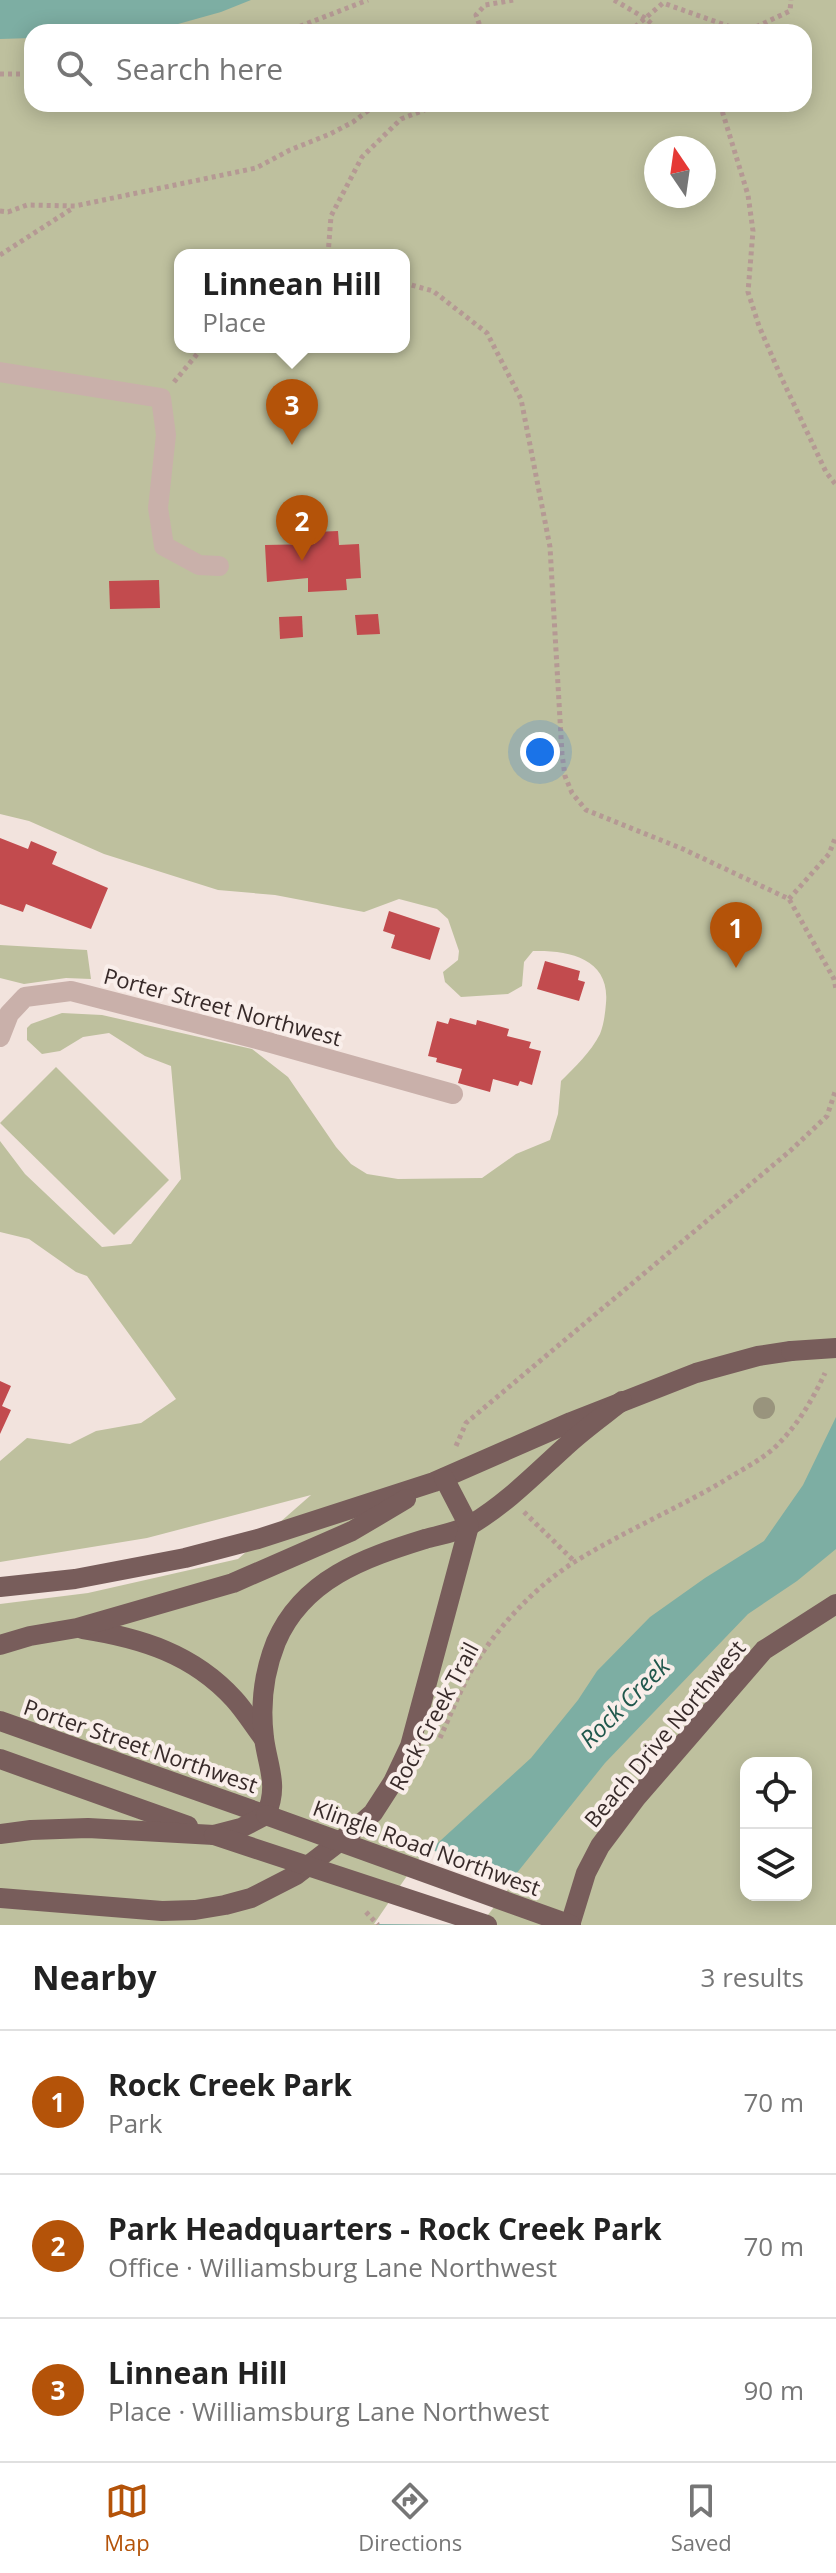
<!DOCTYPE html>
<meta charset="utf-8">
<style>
:root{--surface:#fff;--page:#f6f6f6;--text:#222;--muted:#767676;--line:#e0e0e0;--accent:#b45309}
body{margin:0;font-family:"Open Sans",sans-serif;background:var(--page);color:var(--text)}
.controls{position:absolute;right:24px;bottom:24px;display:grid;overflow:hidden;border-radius:16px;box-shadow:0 4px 20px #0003}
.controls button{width:72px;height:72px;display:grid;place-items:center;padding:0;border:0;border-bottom:2px solid var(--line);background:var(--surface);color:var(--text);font:40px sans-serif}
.compass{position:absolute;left:644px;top:136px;width:72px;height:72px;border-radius:50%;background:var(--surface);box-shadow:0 4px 20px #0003;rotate:347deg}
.you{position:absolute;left:540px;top:752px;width:28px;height:28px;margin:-20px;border:6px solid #fff;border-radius:50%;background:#1a73e8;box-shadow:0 0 0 12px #1a73e833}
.badge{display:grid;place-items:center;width:52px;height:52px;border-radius:50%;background:var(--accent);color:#fff;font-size:26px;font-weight:700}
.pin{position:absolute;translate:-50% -66px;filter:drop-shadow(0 2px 4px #0008)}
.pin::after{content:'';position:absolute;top:42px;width:28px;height:24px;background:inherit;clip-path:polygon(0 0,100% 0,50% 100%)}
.popup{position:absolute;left:174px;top:249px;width:236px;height:104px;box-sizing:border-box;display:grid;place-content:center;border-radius:16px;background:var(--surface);filter:drop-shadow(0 2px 6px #0005);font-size:26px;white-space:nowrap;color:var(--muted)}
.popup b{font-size:30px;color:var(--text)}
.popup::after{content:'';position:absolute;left:50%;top:100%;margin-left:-16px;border:16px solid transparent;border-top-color:var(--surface)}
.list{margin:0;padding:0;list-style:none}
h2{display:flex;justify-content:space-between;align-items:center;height:104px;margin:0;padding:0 32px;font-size:34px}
h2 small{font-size:26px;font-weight:400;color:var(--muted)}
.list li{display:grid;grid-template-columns:52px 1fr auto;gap:24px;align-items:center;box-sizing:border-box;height:144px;padding:0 32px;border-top:2px solid var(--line)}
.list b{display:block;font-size:30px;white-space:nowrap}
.list p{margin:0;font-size:26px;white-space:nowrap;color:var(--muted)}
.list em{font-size:26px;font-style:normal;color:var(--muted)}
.icon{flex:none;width:44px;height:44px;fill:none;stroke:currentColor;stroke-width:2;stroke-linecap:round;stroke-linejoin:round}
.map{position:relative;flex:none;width:836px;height:1925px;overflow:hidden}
.search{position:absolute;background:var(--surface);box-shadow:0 4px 20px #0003;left:24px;right:24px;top:24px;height:88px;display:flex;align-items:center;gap:20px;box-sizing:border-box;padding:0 28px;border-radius:24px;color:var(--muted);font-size:30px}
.sheet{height:536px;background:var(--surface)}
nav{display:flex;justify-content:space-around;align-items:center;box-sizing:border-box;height:112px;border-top:2px solid var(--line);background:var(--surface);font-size:22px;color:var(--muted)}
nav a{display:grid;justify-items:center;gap:4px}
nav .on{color:var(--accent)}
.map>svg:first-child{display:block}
.green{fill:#bec09e;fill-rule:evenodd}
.water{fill:#7daea3}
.pier{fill:#f2e3dd}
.building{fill:#c24b4e}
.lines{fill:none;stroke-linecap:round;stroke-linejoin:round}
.path{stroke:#b59994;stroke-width:5;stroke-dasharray:4 4;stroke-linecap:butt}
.minor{stroke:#c9b0aa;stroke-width:20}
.major{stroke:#785d5b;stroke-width:20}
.major-bridge{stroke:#785d5b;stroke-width:20}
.tree{fill:#99947d}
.labels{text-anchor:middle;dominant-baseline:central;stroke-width:8;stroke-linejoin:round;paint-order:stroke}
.street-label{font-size:22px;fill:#372a29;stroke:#f9eeea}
.water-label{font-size:24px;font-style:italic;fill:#20574c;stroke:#f9eeea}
</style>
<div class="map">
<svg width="836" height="1925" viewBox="0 0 836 1925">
<rect width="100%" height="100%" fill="#f2e3dd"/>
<g class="green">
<path d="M0 0H836V1925H0V1604L88 1593 238 1559 311 1495 147 1538 0 1562V1461L27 1438 70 1444 96 1431 141 1423 176 1399 87 1276 76 1272 29 1239 0 1232V1141L25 1174 102 1247 131 1244 181 1179 171 1066 145 1056 109 1033 83 1037 60 1051 42 1054 27 1040V1028L31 1024 62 1013 102 1015 252 1049 288 1077 336 1147 351 1164 367 1174 398 1179 482 1178 516 1154 550 1140 558 1114 561 1081C575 1067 591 1052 600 1034 604 1024 605 1014 606 1003 610 959 570 950 533 951L524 962 522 986 508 994 461 997 445 982 443 972 458 960 459 951 448 919 437 909 399 899 364 912 275 895 218 890 104 854 29 821 0 814ZM32 32H804V104H32ZM656 148H704V196H656ZM180 255H404V347H180ZM746 1763H806V1895H746Z"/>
<path d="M0 945 87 950 91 979 66 978 24 984 0 978Z"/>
<path d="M56 1067 169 1180 114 1235 0 1123Z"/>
</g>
<g class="water">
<path d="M0 0H251L221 12 153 31 32 32V38L0 39Z"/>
<path d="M836 1417V1549L797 1581 748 1614 605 1763 475 1925H378L429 1851 531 1758 578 1700 597 1671 650 1617 705 1578 764 1541 803 1485Z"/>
</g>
<path class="pier" d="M426 1848 516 1879 480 1925 374 1924Z"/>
<g class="building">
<path d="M338 531 339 545 359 544 361 578 346 579 347 590 308 592V578L267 582 265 545 315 544 314 532Z"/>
<path d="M159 580 160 608 110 609 109 581Z"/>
<path d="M378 614 380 634 357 635 355 615Z"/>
<path d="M302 616 303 637 280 639 279 617Z"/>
<path d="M0 838 28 849 31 841 57 852 52 864 108 888 91 929 26 904 23 912 0 904Z"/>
<path d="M389 911 440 928 430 960 391 948 395 935 383 931Z"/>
<path d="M545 961 580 971 578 980 585 982 579 1001 537 989Z"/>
<path d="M450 1018 476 1025 477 1020 509 1029 507 1036 531 1042 529 1048 541 1051 532 1085 520 1081 518 1086 493 1079 490 1092 458 1083 462 1069 436 1062 437 1058 428 1056 437 1021 448 1024Z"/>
<path d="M0 1381 11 1386 2 1406 11 1410 0 1434Z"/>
</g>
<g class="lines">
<g class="path">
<path d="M614 0 645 18 661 32"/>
<path d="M285 32 368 0"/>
<path d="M482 32 476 15 485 5 514 0"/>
<path d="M629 32 663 3 745 32 790 11 791 0"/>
<path d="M0 74H32"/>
<path d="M720 104 748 195 753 231 748 292 759 326 782 379 826 472 836 485"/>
<path d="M0 211 8 212 27 205 75 206 256 168 290 150 330 134 353 122 377 104"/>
<path d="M0 255 73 208"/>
<path d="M328 255 331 216 362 157 401 119 440 104"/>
<path d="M404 283 433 291 487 333 521 399 550 547 562 754 565 776 572 793 586 810 683 849 789 899 834 979 836 989"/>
<path d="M174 382 203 347"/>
<path d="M789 899 829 854 836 836"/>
<path d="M456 1446 466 1423 790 1151 827 1116 836 1089"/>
<path d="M524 1512 575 1562"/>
<path d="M440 1738C451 1714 461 1688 474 1666 498 1626 537 1585 576 1561 623 1532 674 1510 722 1482 739 1471 758 1462 773 1449 796 1428 812 1401 825 1373"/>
<path d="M366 1912 378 1925"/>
</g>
<g class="minor">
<path d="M0 372 161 398 166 435 158 508 164 546 199 565 219 566"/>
<path d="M0 1037 9 1014 25 997 71 991 257 1039 453 1094"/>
</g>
<g class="major">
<path d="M0 1587 75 1579 185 1558 258 1539 434 1482 571 1422 696 1373 758 1356 791 1351"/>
<path d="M83 1629C141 1638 193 1654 234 1699 245 1711 254 1726 264 1739"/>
<path d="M0 1645 30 1636 77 1628 233 1583 352 1531 406 1499"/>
<path d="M0 1721 266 1815"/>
<path d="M0 1759 188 1826"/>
<path d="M0 1834 31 1830 88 1828 214 1835 241 1828 266 1815C279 1785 268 1768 264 1738 260 1706 264 1672 276 1642 303 1579 364 1558 425 1539 440 1535 458 1532 472 1524 507 1503 535 1474 565 1447 583 1430 603 1416 622 1401"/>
<path d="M0 1898 162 1911 195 1910 225 1905 251 1898 296 1875 348 1835 373 1813 393 1782 410 1746 469 1526 444 1478"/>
<path d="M570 1925 586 1873 600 1846 636 1798 764 1650 836 1604"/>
</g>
<g class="major-bridge">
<path d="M791 1351 836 1348"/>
<path d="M266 1815 571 1925"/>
<path d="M214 1835 487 1925"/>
</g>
</g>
<circle class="tree" cx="764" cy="1408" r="11"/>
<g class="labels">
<g class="street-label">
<text transform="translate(223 1006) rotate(15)">Porter Street Northwest</text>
<text transform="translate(433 1716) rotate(-62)">Rock Creek Trail</text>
<text transform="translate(664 1733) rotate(-50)">Beach Drive Northwest</text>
<text transform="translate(141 1745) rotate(19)">Porter Street Northwest</text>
<text transform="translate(427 1847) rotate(20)">Klingle Road Northwest</text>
</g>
<g class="water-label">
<text transform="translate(624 1702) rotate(-45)">Rock Creek</text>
</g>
</g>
</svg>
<div class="controls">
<button><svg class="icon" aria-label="locate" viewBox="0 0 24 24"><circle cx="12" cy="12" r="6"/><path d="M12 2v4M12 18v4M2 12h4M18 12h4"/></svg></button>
<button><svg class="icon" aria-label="layers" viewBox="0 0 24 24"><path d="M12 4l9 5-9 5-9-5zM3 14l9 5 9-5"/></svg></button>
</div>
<svg class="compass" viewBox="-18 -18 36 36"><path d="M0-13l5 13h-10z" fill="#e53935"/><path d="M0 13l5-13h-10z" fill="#767676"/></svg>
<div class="you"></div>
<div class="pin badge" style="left:736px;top:968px">1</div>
<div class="pin badge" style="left:302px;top:561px">2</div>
<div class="pin badge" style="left:292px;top:445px">3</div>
<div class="popup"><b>Linnean Hill</b>Place</div>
<div class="search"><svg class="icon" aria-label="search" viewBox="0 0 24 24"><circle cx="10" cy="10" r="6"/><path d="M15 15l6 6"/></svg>Search here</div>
</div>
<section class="sheet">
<h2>Nearby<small>3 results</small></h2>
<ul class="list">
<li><span class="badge">1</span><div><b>Rock Creek Park</b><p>Park</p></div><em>70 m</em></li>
<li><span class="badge">2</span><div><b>Park Headquarters - Rock Creek Park</b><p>Office · Williamsburg Lane Northwest</p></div><em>70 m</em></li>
<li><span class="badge">3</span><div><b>Linnean Hill</b><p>Place · Williamsburg Lane Northwest</p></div><em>90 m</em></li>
</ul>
</section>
<nav>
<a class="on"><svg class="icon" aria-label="map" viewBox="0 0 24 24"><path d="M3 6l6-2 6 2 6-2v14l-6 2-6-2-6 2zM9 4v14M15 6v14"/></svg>Map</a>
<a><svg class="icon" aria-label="directions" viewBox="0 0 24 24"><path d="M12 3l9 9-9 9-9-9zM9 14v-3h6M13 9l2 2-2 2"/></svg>Directions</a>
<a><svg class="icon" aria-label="saved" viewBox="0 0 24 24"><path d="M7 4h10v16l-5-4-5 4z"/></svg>Saved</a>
</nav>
